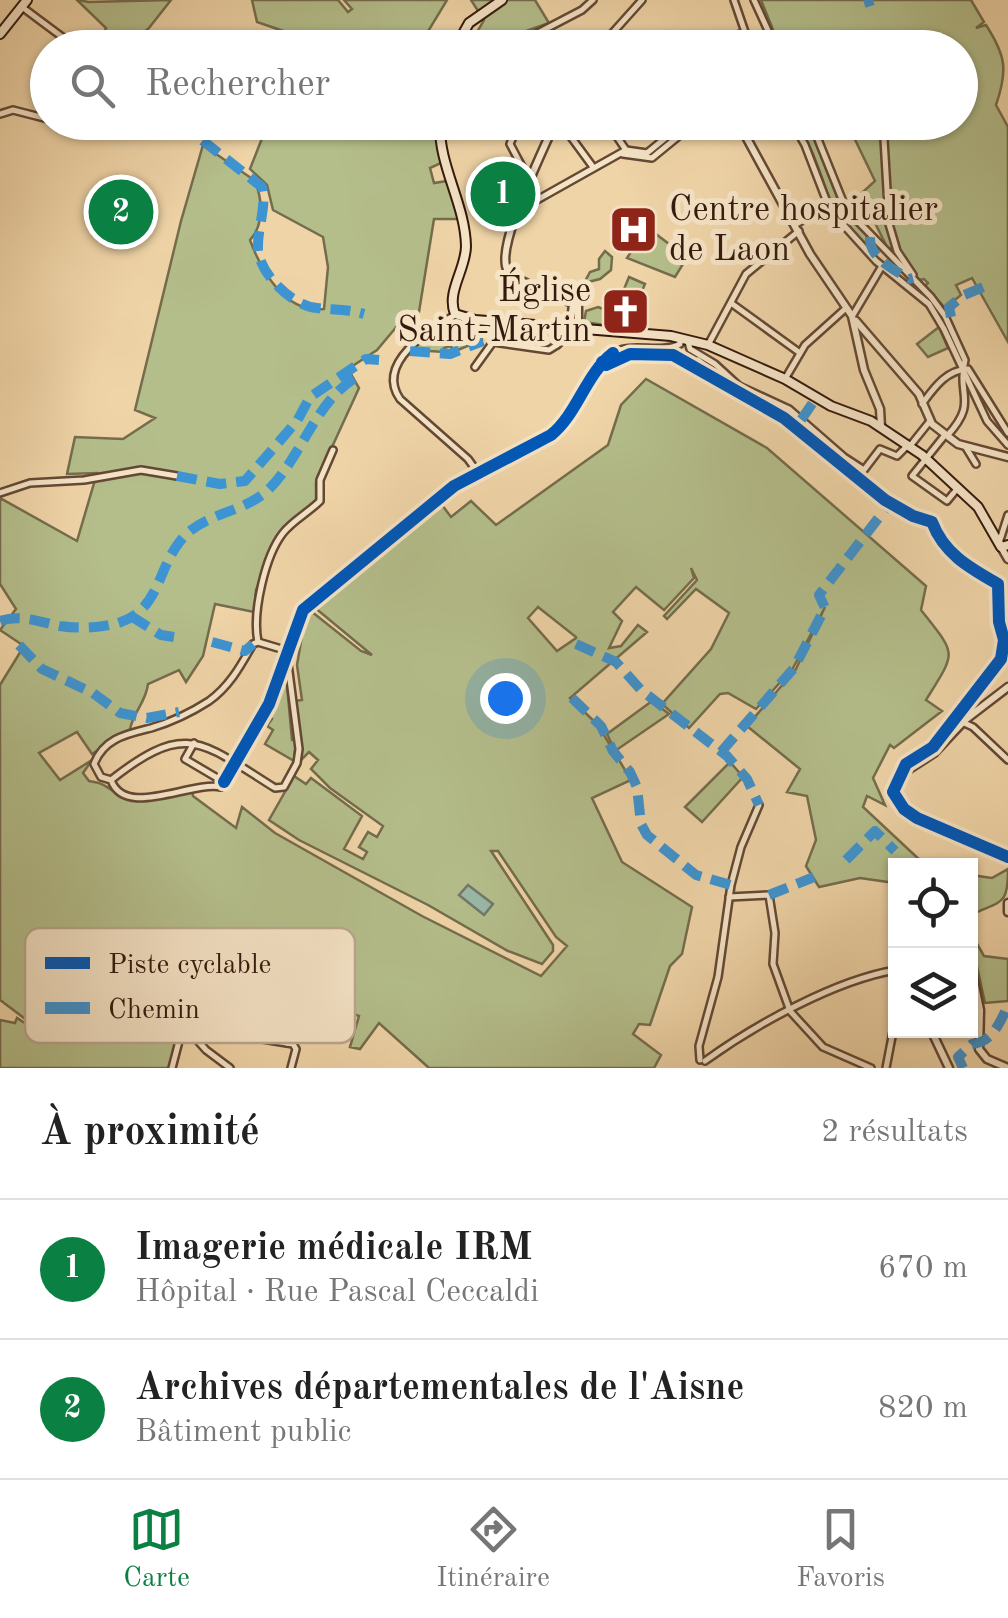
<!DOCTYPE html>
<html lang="fr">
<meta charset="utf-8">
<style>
:root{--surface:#fff;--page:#f6f6f6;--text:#222;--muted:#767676;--line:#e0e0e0;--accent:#0b8043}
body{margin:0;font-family:"Old Standard TT",serif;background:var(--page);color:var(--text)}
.controls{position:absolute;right:30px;bottom:30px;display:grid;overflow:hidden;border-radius:0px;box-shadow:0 2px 8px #0004}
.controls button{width:90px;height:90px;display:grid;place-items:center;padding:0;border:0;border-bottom:2px solid var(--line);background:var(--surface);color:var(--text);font:50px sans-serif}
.you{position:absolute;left:505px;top:698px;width:35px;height:35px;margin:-25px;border:8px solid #fff;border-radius:50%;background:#1a73e8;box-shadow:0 0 0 15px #1a73e833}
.badge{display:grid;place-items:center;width:65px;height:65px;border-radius:50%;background:var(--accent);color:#fff;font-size:32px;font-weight:700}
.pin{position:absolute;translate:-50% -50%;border:5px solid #fff;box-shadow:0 2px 10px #0006}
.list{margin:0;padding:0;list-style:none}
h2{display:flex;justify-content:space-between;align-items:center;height:130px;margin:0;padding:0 40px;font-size:42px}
h2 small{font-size:32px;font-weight:400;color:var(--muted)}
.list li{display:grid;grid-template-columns:65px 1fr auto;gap:30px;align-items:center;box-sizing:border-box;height:140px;padding:0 40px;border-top:2px solid var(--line)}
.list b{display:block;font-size:38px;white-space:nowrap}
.list p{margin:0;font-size:32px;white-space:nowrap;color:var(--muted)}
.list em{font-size:32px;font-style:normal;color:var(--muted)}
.icon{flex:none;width:55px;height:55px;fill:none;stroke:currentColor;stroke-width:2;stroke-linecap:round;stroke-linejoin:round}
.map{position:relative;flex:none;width:1008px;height:1068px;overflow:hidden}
.search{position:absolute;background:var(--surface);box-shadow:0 2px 8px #0004;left:30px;right:30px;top:30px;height:110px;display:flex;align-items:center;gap:25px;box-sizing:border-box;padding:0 35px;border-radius:55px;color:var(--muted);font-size:38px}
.sheet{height:410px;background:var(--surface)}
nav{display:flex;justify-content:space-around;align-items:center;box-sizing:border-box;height:140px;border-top:2px solid var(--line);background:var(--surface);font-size:28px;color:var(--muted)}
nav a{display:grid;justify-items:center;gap:5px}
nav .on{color:var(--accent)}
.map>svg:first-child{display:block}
.green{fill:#b4be8b;stroke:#746c4c;stroke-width:2.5;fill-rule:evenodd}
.water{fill:#9ab8a7;stroke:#717969;stroke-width:2.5}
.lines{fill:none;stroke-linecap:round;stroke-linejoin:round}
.minor-casing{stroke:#634834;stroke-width:10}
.tertiary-casing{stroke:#634834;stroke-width:11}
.secondary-casing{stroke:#341a0d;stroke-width:12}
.minor{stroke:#f5e3c6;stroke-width:5}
.tertiary{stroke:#f5e3c6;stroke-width:6}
.secondary{stroke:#f5e3c6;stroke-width:8}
.quiet{stroke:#3d94d2;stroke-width:10;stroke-dasharray:20 10;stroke-linecap:butt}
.cycleway-casing{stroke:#f5e3c6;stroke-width:19}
.cycleway{stroke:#0057b8;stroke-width:12}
.labels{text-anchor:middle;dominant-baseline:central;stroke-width:10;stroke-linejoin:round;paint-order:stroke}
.poi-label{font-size:35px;fill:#341a0d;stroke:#f5e3c6;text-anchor:start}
.key{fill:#f5e3c6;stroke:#bba78e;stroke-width:2.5}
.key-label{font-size:28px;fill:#341a0d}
</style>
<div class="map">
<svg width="1008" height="1068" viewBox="0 0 1008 1068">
<rect width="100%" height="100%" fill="#efd4a7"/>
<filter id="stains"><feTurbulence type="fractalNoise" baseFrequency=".002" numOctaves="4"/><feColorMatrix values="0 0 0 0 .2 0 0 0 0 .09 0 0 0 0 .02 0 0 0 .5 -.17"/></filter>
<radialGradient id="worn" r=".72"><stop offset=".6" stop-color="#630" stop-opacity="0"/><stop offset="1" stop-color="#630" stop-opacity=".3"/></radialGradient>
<g class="green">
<path d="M77 0 89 2 171 0 149 28 127 47 97 48 106 28Z"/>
<path d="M252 0H338L348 12 352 9 344 0H447L421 43 426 47 304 48 307 39 257 22Z"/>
<path d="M471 0H535L549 23 523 32 505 47 468 48 484 20Z"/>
<path d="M761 0H971L984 22 976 28 986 25C1006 56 1008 70 996 105L1008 127V342L972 278 956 285 961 295 945 308 925 286 928 283 924 279 919 280C912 270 902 259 897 247 883 213 890 160 884 123L960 122V48L780 47Z"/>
<path d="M268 123H436L441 163 430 168 434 183 447 181 460 219H434L418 318 398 325 377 350 348 369 359 388 316 482V500L282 530 256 590 254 612 215 604 203 656 186 682 179 670 148 684C146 702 134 711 130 729L92 754 77 732 39 753 60 780 92 760 83 773 89 781C110 784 107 790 125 798 146 807 171 794 192 789L193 796 236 828 242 807 275 833 422 916 541 976 567 946 556 937 498 851H491L553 945V951L542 964 508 951 428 905 299 840 269 820 294 776 306 784 311 778 362 816 344 849 363 859 367 852 359 847 368 832 377 837 383 826 330 788 311 769 318 760 309 752 302 759 295 701 302 700 297 665 304 624 299 622 307 608 361 651 372 655 314 607 442 505 451 517 471 501 496 525 608 445 621 405 646 379 767 448 926 586 921 610C957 656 957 650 926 700L942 711 894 748 890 745 873 778 885 805 867 796 863 807 923 863 932 865 896 866 895 883 860 878 819 887 806 866 816 840 807 796 787 792 800 769 747 726 796 669 825 607 793 668 756 709 728 693 720 694 689 728 662 704 711 649 729 613 696 589 667 619 664 616 697 580 691 568 694 578 664 610 636 587 613 612 622 621 609 648 621 646 638 625 647 632 570 698 598 725 631 780 592 798 622 862 692 907 682 954 670 966 650 1025 639 1024 633 1034 661 1055 654 1068H429L379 1023 360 1049 350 1047 359 1016 329 1005 333 970 264 999 204 969 175 1020 179 1037 169 1068H0V1020L15 1023 17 1018 49 1039H70L105 1026 68 1035 48 1036 0 1000V685L24 646 0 630 16 609 0 584V498L77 541 97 473 67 474 75 437 123 439 155 418 135 410 181 221 203 145 254 180C263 198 264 225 250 240 261 270 285 314 324 309L328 267 323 237 273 210 267 185 250 169ZM538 607 576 637V638L557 651 528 618Z"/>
<path d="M795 123H808L841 207 867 236 866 241 872 253C866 245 835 213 833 207 821 179 814 146 795 123Z"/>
<path d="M847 123H881L894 247 888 249 874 221 864 220 853 201 875 181Z"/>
<path d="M652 231 669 244 683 264 675 277 627 258 640 238Z"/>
<path d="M605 251 612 257 611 270 600 279 584 283 590 272 599 269V259Z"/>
<path d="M629 277 645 284 636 305 620 299Z"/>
<path d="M598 307 618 315 621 320 618 327 584 322 586 311Z"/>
<path d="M453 322 478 323 482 340 453 352 451 346 444 348V352L414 350 418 341Z"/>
<path d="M939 327 948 348 928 357 917 344Z"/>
<path d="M286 674 292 740H296L294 761 265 744 273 730 267 726 272 719 268 715 272 707 275 708 281 694 277 692Z"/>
<path d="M652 701 669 714 615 751 607 734Z"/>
<path d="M730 762 743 777 702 822 685 807Z"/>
<path d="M1008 869C1008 906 1002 900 971 915V875L992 878Z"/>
<path d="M970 931 984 956 1008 959V1001L985 1003 974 953 971 948Z"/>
</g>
<path class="water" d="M468 885 493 904 484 915 459 895Z"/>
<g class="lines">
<defs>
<g id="minor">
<path d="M754 0 776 48"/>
<path d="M22 7 77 48"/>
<path d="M536 34 582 10 593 0"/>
<path d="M599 48 642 0"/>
<path d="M706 48 745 32 734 0"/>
<path d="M0 114 13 110 48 119"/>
<path d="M519 122 510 144 529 180"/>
<path d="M560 122 593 167"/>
<path d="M607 122 628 153"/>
<path d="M792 122 805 145 830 210 876 261 929 304 944 329 987 421 1008 445"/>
<path d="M811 122 846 209 931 297 945 316 965 360C956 396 979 401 947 436"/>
<path d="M883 122 889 224 897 251 913 275"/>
<path d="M623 154 652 158 696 122"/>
<path d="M522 203 528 205 626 150 647 153 685 122"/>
<path d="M796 224 828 206"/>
<path d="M731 303 800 353"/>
<path d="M455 315C429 330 375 363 400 399L468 459 478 473"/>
<path d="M853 315 882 266"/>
<path d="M688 342 690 349 715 364 739 386 789 409 844 457 864 470 880 449 897 456 908 445"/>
<path d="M557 345 576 328"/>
<path d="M708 345 746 274 799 231"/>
<path d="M698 360 729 384"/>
<path d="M602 362 606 365 630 354 673 355 784 418 885 500 913 516 932 522C944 554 970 568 998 584L999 622 1004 640 1001 659 933 747 906 764 900 775"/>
<path d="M475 367 493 342 549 350 557 345"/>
<path d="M785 379 805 345 845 309"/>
<path d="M922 404C934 388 946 370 968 369L1008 433"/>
<path d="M945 435 912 476 947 501 957 489"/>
<path d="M910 446 930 421"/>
<path d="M965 446 976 464"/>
<path d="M0 493 30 483 84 480 141 470 177 476"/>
<path d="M1000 540 1008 515"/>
<path d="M258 642C252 613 265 556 283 533 292 521 309 512 320 501V480L333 450"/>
<path d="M962 722 973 727 1008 760"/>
<path d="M194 743 185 759 224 782 222 785"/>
<path d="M111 780C187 720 201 742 275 788L284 787 297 763 299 749 288 664 284 661"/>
<path d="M224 782 269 704 303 610 454 486 551 435C577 414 585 370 611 354 632 341 659 355 680 344V338"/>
<path d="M221 787C190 781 125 819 111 780L101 777 94 764C104 738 127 734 151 728 171 722 192 712 209 701 230 686 241 665 253 644L258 642 288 651"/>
<path d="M729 897 769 895 775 933 773 964 790 1011 823 1047 871 1068"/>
<path d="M219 992 215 998 231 1011 223 1023"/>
<path d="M182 1022 223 1023 238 1035 293 1044 296 1049 291 1068"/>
<path d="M182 1023 206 1050 230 1068"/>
<path d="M287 1043 291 1029 299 1030"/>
<path d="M700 1060 699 1046 718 977 731 885 741 847 759 805"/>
<path d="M705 1061C755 1025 835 980 896 970"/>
<path d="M172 1068 183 1026"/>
<path d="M886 1068 896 1016"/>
</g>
<g id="tertiary">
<path d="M555 122C545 148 493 249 508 271 517 283 563 298 578 306V328"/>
<path d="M738 122 810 254 852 316 864 370 880 409 881 427"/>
<path d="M856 321 919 394 932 424 958 444 1008 457"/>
<path d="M570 327 573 305"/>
<path d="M1001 547 1008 559"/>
<path d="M1008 687 965 720 934 753 900 775 893 792 904 809 917 818 1008 857"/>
<path d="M1008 903V912"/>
<path d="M970 961 980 1010 979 1049 987 1059 1008 1068"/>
<path d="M931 1030 949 1068"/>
</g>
<g id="secondary">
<path d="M0 34 27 0"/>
<path d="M455 48 469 23 502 0"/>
<path d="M440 122C438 165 465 203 466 246 466 269 446 292 455 314L475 320 671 336 708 345 785 379 831 406 871 421 922 455 978 507 1001 547 1008 545"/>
</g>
</defs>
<use href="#minor" class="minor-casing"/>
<use href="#tertiary" class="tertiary-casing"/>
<use href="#secondary" class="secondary-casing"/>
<use href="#minor" class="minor"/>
<use href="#tertiary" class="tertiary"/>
<use href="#secondary" class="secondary"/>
<g class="quiet">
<path d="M864 3 873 0"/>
<path d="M518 48 536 34"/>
<path d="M179 122 262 187C267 208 257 227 258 250 260 274 292 306 317 308 334 310 347 309 364 314"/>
<path d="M870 237C869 258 893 269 909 279L913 278"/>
<path d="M951 317 949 307 964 295 991 284"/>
<path d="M410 351 450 354 483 341"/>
<path d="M801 420 816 398"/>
<path d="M177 476 220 484 245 481 297 421 310 397 366 359 379 360"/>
<path d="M131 616 161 635 174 637"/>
<path d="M0 621C20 614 40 622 60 626 77 629 104 628 121 622 158 609 158 571 178 544 200 512 241 515 268 490 302 457 315 401 357 377"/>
<path d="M212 642 245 651 253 644"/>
<path d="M576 644 616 662 641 690 727 756 747 779 759 805"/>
<path d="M19 645 42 669 93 693 120 713 147 718 179 712"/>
<path d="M572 698 601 726 613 751 630 772 637 787 641 824 647 835 696 875 731 885"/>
<path d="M721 752 794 668 825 608 819 595 890 503"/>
<path d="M846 860 875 831 895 851"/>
<path d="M769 895 814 877"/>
<path d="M963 1068 958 1057 972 1044C993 1042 1000 1022 1008 1005"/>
</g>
<defs>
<g id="cycleway">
<path d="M602 362 606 365 630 354 673 355 784 418 885 500 913 516 932 522C944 554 970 568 998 584L999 622 1004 640 1001 659 933 747 906 764 893 792 904 809 917 818 1008 857"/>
<path d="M224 782 269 704 303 610 454 486 551 435C578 413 585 375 613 353"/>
</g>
</defs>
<use href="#cycleway" class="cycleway-casing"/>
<use href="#cycleway" class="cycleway"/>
</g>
<defs>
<symbol id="hospital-square" viewBox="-11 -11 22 22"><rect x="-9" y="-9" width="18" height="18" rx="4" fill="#8f2418" stroke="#f5e3c6"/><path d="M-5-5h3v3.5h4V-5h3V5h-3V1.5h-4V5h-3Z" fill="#fff"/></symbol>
<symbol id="church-square" viewBox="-11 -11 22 22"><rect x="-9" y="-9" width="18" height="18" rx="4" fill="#8f2418" stroke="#f5e3c6"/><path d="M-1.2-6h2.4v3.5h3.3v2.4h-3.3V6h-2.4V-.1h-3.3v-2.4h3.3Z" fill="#fff"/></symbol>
</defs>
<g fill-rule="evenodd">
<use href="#hospital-square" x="606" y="202" width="55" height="55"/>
<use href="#church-square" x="598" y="284" width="55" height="55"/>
</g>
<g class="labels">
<g class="poi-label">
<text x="669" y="210">Centre hospitalier<tspan x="669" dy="40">de Laon</tspan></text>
<text x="591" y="291" text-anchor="end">Église<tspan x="591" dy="40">Saint-Martin</tspan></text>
</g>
</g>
<rect x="25" y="928" width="330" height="115" rx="15" class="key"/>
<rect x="45" y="957" width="45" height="12" fill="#0057b8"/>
<rect x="45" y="1002" width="45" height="12" fill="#3d94d2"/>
<g class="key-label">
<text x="108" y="973">Piste cyclable</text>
<text x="108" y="1018">Chemin</text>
</g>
<rect width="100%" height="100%" filter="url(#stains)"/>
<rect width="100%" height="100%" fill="url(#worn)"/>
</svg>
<div class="controls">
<button><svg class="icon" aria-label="locate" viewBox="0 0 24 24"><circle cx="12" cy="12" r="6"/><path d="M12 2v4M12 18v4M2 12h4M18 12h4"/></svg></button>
<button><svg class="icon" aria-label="layers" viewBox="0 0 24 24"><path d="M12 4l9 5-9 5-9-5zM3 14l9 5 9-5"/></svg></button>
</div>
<div class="you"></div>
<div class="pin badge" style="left:503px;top:194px">1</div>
<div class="pin badge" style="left:121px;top:212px">2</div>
<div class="search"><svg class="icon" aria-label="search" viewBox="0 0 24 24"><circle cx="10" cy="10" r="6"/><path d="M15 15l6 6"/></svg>Rechercher</div>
</div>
<section class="sheet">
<h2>À proximité<small>2 résultats</small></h2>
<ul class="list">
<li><span class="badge">1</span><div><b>Imagerie médicale IRM</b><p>Hôpital · Rue Pascal Ceccaldi</p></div><em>670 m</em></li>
<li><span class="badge">2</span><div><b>Archives départementales de l'Aisne</b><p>Bâtiment public</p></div><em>820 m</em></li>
</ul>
</section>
<nav>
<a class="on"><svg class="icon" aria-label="map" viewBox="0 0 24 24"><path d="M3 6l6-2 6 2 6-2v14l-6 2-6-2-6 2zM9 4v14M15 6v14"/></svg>Carte</a>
<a><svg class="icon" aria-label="directions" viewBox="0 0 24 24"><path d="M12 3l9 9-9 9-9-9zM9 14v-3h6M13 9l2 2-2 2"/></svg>Itinéraire</a>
<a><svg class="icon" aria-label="saved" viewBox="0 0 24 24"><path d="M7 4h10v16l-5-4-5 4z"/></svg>Favoris</a>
</nav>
